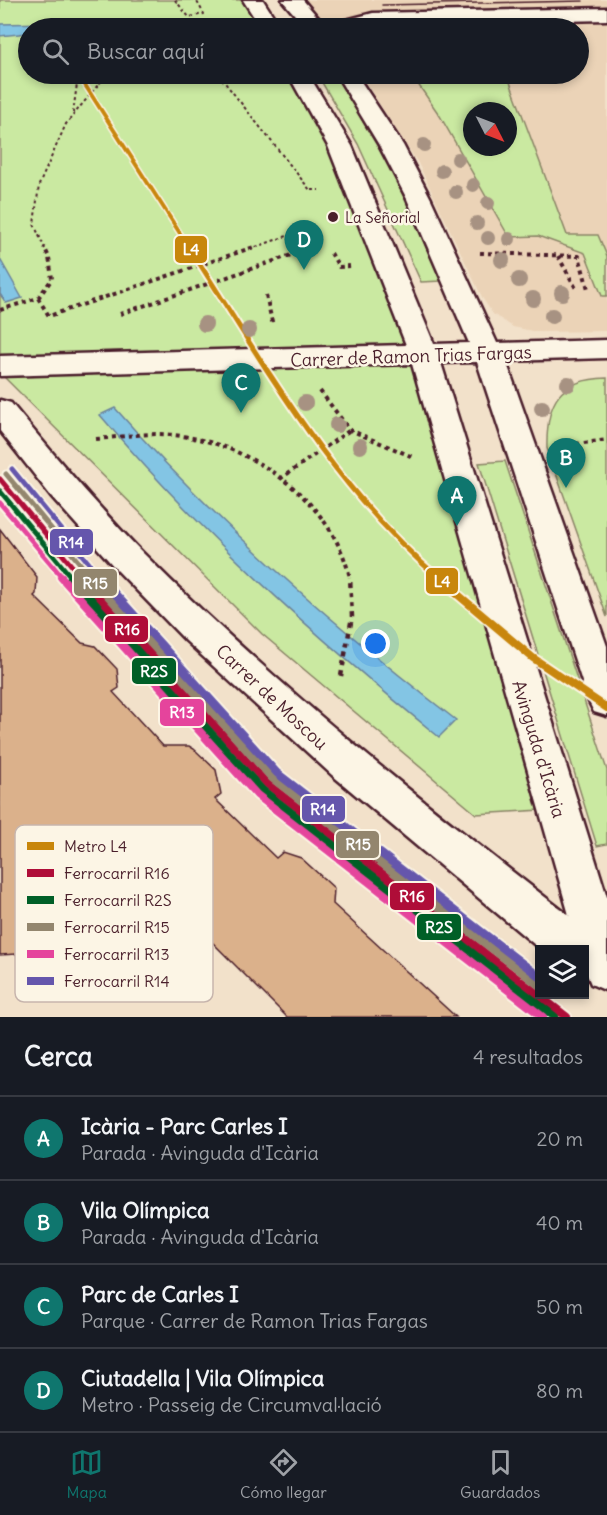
<!DOCTYPE html>
<html lang="es">
<meta charset="utf-8">
<style>
:root{--surface:#171b24;--page:#242831;--text:#f1f3f6;--muted:#9ea1a6;--line:#363941;--accent:#0f766e}
body{margin:0;font-family:Delius,sans-serif;background:var(--page);color:var(--text)}
.controls{position:absolute;right:18px;bottom:18px;display:grid;overflow:hidden;border-radius:0px;box-shadow:0 3px 9px #0003}
.controls button{width:54px;height:54px;display:grid;place-items:center;padding:0;border:0;border-bottom:2px solid var(--line);background:var(--surface);color:var(--text);font:30px sans-serif}
.compass{position:absolute;left:463px;top:102px;width:54px;height:54px;border-radius:50%;background:var(--surface);box-shadow:0 3px 9px #0003;rotate:132deg}
.you{position:absolute;left:376px;top:644px;width:21px;height:21px;margin:-15px;border:4px solid #fff;border-radius:50%;background:#1a73e8;box-shadow:0 0 0 9px #1a73e833}
.badge{display:grid;place-items:center;width:39px;height:39px;border-radius:50%;background:var(--accent);color:#fff;font-size:20px;font-weight:700}
.pin{position:absolute;translate:-50% -50px;filter:drop-shadow(0 2px 3px #0008)}
.pin::after{content:'';position:absolute;top:32px;width:21px;height:18px;background:inherit;clip-path:polygon(0 0,100% 0,50% 100%)}
.list{margin:0;padding:0;list-style:none}
h2{display:flex;justify-content:space-between;align-items:center;height:78px;margin:0;padding:0 24px;font-size:26px}
h2 small{font-size:20px;font-weight:400;color:var(--muted)}
.list li{display:grid;grid-template-columns:39px 1fr auto;gap:18px;align-items:center;box-sizing:border-box;height:84px;padding:0 24px;border-top:2px solid var(--line)}
.list b{display:block;font-size:22px;white-space:nowrap}
.list p{margin:0;font-size:20px;white-space:nowrap;color:var(--muted)}
.list em{font-size:20px;font-style:normal;color:var(--muted)}
.icon{flex:none;width:33px;height:33px;fill:none;stroke:currentColor;stroke-width:2;stroke-linecap:round;stroke-linejoin:round}
.map{position:relative;flex:none;width:607px;height:1017px;overflow:hidden}
.search{position:absolute;background:var(--surface);box-shadow:0 3px 9px #0003;left:18px;right:18px;top:18px;height:66px;display:flex;align-items:center;gap:15px;box-sizing:border-box;padding:0 21px;border-radius:33px;color:var(--muted);font-size:22px}
.sheet{height:414px;background:var(--surface)}
nav{display:flex;justify-content:space-around;align-items:center;box-sizing:border-box;height:84px;border-top:2px solid var(--line);background:var(--surface);font-size:16px;color:var(--muted)}
nav a{display:grid;justify-items:center;gap:3px}
nav .on{color:var(--accent)}
.map>svg:first-child{display:block}
.built{fill:#ebd3b7;fill-rule:evenodd}
.green{fill:#cae9a1;stroke:#8a8466;stroke-width:1.5;fill-rule:evenodd}
.water{fill:#83c5e4;stroke:#6c839a;stroke-width:1.5}
.building{fill:#dbb18b;stroke:#4a1f2b;stroke-width:1.5}
.lines{fill:none;stroke-linecap:round;stroke-linejoin:round}
.pedestrian-casing{stroke:#4a1f2b;stroke-width:5}
.minor-casing{stroke:#4a1f2b;stroke-width:5}
.tertiary-casing{stroke:#4a1f2b;stroke-width:5}
.path-far2{stroke:#4a1f2b;stroke-width:2;stroke-dasharray:3 3;stroke-linecap:butt}
.path-far1{stroke:#4a1f2b;stroke-width:4;stroke-dasharray:4 4;stroke-linecap:butt}
.path{stroke:#4a1f2b;stroke-width:4.5;stroke-dasharray:5 5;stroke-linecap:butt}
.pedestrian{fill:#fcf5e5;fill-rule:evenodd}
.minor{fill:#fcf5e5;fill-rule:evenodd}
.tertiary{fill:#fcf5e5;fill-rule:evenodd}
.tram{stroke:#4a1f2b;stroke-width:1.5}
.rail-1-far1-casing{stroke:#fcf5e5;stroke-width:9}
.rail-1-casing{stroke:#fcf5e5;stroke-width:12}
.rail-2-far1-casing{stroke:#fcf5e5;stroke-width:9}
.rail-2-casing{stroke:#fcf5e5;stroke-width:12}
.rail-3-far1-casing{stroke:#fcf5e5;stroke-width:9}
.rail-3-casing{stroke:#fcf5e5;stroke-width:12}
.rail-4-far1-casing{stroke:#fcf5e5;stroke-width:9}
.rail-4-casing{stroke:#fcf5e5;stroke-width:12}
.rail-5-far1-casing{stroke:#fcf5e5;stroke-width:9}
.rail-5-casing{stroke:#fcf5e5;stroke-width:12}
.rail-1-far1{stroke:#af0d38;stroke-width:5}
.rail-1{stroke:#af0d38;stroke-width:8}
.rail-2-far1{stroke:#005f27;stroke-width:5}
.rail-2{stroke:#005f27;stroke-width:8}
.rail-3-far1{stroke:#93866e;stroke-width:5}
.rail-3{stroke:#93866e;stroke-width:8}
.rail-4-far1{stroke:#e5449c;stroke-width:5}
.rail-4{stroke:#e5449c;stroke-width:8}
.rail-5-far1{stroke:#6556ac;stroke-width:5}
.rail-5{stroke:#6556ac;stroke-width:8}
.metro-1-far2-casing{stroke:#fcf5e5;stroke-width:7}
.metro-1-far1-casing{stroke:#fcf5e5;stroke-width:9}
.metro-1-casing{stroke:#fcf5e5;stroke-width:12}
.metro-1-far2{stroke:#c8860b;stroke-width:4}
.metro-1-far1{stroke:#c8860b;stroke-width:5}
.metro-1{stroke:#c8860b;stroke-width:8}
.tree{fill:#a79282}
.poi-dot{fill:#4a1f2b;stroke:#fcf5e5;stroke-width:2}
.labels{text-anchor:middle;dominant-baseline:central;stroke-width:5;stroke-linejoin:round;paint-order:stroke}
.far-poi-label{font-size:15px;fill:#4a1f2b;stroke:#fcf5e5;text-anchor:start}
.street-label{font-size:18px;fill:#4a1f2b;stroke:#fcf5e5}
.key{fill:#fcf5e5;stroke:#c7b5ad;stroke-width:1.5}
.key-label{font-size:16px;fill:#4a1f2b}
.line-badge{stroke:#fcf5e5;stroke-width:2}
.badge-label{font-size:16px;text-anchor:middle;font-weight:bold;fill:#fff}
</style>
<div class="map">
<svg width="607" height="1017" viewBox="0 0 607 1017">
<rect width="100%" height="100%" fill="#f2e1ca"/>
<filter id="ink" filterUnits="userSpaceOnUse"><feTurbulence type="fractalNoise" baseFrequency=".0167" numOctaves="2"/><feDisplacementMap in="SourceGraphic" scale="12" xChannelSelector="R" yChannelSelector="G"/><feConvolveMatrix kernelMatrix="1 2 1 2 8 2 1 2 1" color-interpolation-filters="sRGB"/></filter>
<g filter="url(#ink)">
<path class="built" d="M304 0H607V331L537 332 513 327 493 314 483 299 418 163 360 74H578V28H328ZM472 111H508V147H472Z"/>
<g class="green">
<path d="M0 0H265L280 28H28V74H303L340 146 424 355 557 809 476 814 262 634 0 373Z"/>
<path d="M488 21 491 28H387L404 22Z"/>
<path d="M317 74H334L343 87 394 175 441 281 421 282 358 144Z"/>
<path d="M411 74H507L567 235H598L607 256V296H602L585 253 538 236 509 237 440 116ZM472 111H508V147H472Z"/>
<path d="M607 378V617L547 448C546 402 559 379 607 378Z"/>
<path d="M505 461 607 770V844L597 846 479 463Z"/>
</g>
<g class="water">
<path d="M153 21 70 28H28V33L0 36V24Z"/>
<path d="M0 259 22 298 6 303 0 294Z"/>
<path d="M115 408C217 524 334 626 456 720L439 737C318 639 201 534 100 415Z"/>
</g>
<path class="building" d="M0 529 37 577 36 594 34 596 82 643 95 646 117 669 119 688 113 692 163 746H189L194 749 216 770 221 794 215 799 276 858 283 852 301 858 334 888 333 904 456 1017H287L213 943 0 955Z"/>
<g class="lines">
<defs>
<path id="pedestrian" d="M607 8V20L373 25 359 28H337L335 26 338 22 373 13Z"/>
<path id="minor" d="M0 400 11 403C53 454 96 505 143 553 282 692 437 814 593 934L599 950 593 966 584 969V950H541L332 775 186 641 117 570 51 496 0 431Z"/>
<g id="tertiary">
<path d="M243 0H263L281 28H261Z"/>
<path d="M282 0H303L327 28H306Z"/>
<path d="M288 74H308L352 146 434 344 469 343 407 199 379 145 336 74H356L403 145 431 199 497 343 607 340V358L506 361 607 646V716L594 712 588 700 477 362 441 363 607 897V991L591 984 584 968V950H579L412 364 0 376V356L406 345 328 146Z"/>
</g>
</defs>
<use href="#pedestrian" class="pedestrian-casing"/>
<use href="#minor" class="minor-casing"/>
<use href="#tertiary" class="tertiary-casing"/>
<g class="path-far2">
<path d="M175 0 189 17 204 14 196 0"/>
<path d="M40 28 49 18"/>
<path d="M218 74 310 190H319"/>
<path d="M73 113 77 84"/>
<path d="M45 249 34 224 39 185 66 124 107 74"/>
<path d="M250 249 287 236 297 249"/>
</g>
<g class="path-far1">
<path d="M331 253 339 267 350 266"/>
<path d="M480 253 579 256 588 289"/>
<path d="M558 256 577 290"/>
<path d="M266 295 273 326"/>
<path d="M38 298 52 279 49 257 44 247"/>
<path d="M0 310 38 298 49 316 254 247"/>
<path d="M120 314 300 252 296 247"/>
<path d="M320 391 350 430 413 457"/>
<path d="M96 439C122 437 148 432 174 435 251 443 333 501 350 578"/>
<path d="M560 446 607 440"/>
<path d="M280 479 350 430"/>
</g>
<g class="path">
<path d="M341 676 352 617 350 577"/>
<path d="M485 970 499 947"/>
</g>
<use href="#pedestrian" class="pedestrian"/>
<use href="#minor" class="minor"/>
<use href="#tertiary" class="tertiary"/>
<path class="tram" d="M382 5 583 1"/>
<defs>
<path id="rail-1-far1" d="M0 479 82 578"/>
<path id="rail-1" d="M81 577 267 784 567 1017"/>
<path id="rail-2-far1" d="M0 491 72 578"/>
<path id="rail-2" d="M71 577 262 790 555 1017"/>
<path id="rail-3-far1" d="M6 474 92 578"/>
<path id="rail-3" d="M91 577 272 778 540 986"/>
<path id="rail-4-far1" d="M0 503 63 578"/>
<path id="rail-4" d="M61 577 257 795 543 1017"/>
<path id="rail-5-far1" d="M12 469 101 578"/>
<path id="rail-5" d="M100 577 277 773 540 977"/>
</defs>
<use href="#rail-1-far1" class="rail-1-far1-casing"/>
<use href="#rail-1" class="rail-1-casing"/>
<use href="#rail-2-far1" class="rail-2-far1-casing"/>
<use href="#rail-2" class="rail-2-casing"/>
<use href="#rail-3-far1" class="rail-3-far1-casing"/>
<use href="#rail-3" class="rail-3-casing"/>
<use href="#rail-4-far1" class="rail-4-far1-casing"/>
<use href="#rail-4" class="rail-4-casing"/>
<use href="#rail-5-far1" class="rail-5-far1-casing"/>
<use href="#rail-5" class="rail-5-casing"/>
<use href="#rail-1-far1" class="rail-1-far1"/>
<use href="#rail-1" class="rail-1"/>
<use href="#rail-2-far1" class="rail-2-far1"/>
<use href="#rail-2" class="rail-2"/>
<use href="#rail-3-far1" class="rail-3-far1"/>
<use href="#rail-3" class="rail-3"/>
<use href="#rail-4-far1" class="rail-4-far1"/>
<use href="#rail-4" class="rail-4"/>
<use href="#rail-5-far1" class="rail-5-far1"/>
<use href="#rail-5" class="rail-5"/>
<defs>
<path id="metro-1-far2" d="M78 74 190 249"/>
<path id="metro-1-far1" d="M189 247C263 362 333 489 439 578"/>
<path id="metro-1" d="M437 577 533 658 607 708"/>
</defs>
<use href="#metro-1-far2" class="metro-1-far2-casing"/>
<use href="#metro-1-far1" class="metro-1-far1-casing"/>
<use href="#metro-1" class="metro-1-casing"/>
<use href="#metro-1-far2" class="metro-1-far2"/>
<use href="#metro-1-far1" class="metro-1-far1"/>
<use href="#metro-1" class="metro-1"/>
</g>
<g class="tree">
<circle cx="424" cy="145" r="7"/>
<circle cx="458" cy="159" r="7"/>
<circle cx="442" cy="171" r="7"/>
<circle cx="473" cy="185" r="7"/>
<circle cx="456" cy="192" r="7"/>
<circle cx="488" cy="203" r="7"/>
<circle cx="477" cy="223" r="7"/>
<circle cx="488" cy="238" r="7"/>
<circle cx="509" cy="239" r="7"/>
<circle cx="502" cy="260" r="8"/>
<circle cx="519" cy="280" r="8"/>
<circle cx="562" cy="293" r="8"/>
<circle cx="533" cy="299" r="8"/>
<circle cx="552" cy="316" r="8"/>
<circle cx="205" cy="324" r="8"/>
<circle cx="249" cy="330" r="8"/>
<circle cx="568" cy="384" r="8"/>
<circle cx="305" cy="403" r="8"/>
<circle cx="542" cy="408" r="8"/>
<circle cx="337" cy="425" r="8"/>
<circle cx="360" cy="446" r="8"/>
</g>
</g>
<circle class="poi-dot" cx="333" cy="217" r="6"/>
<g class="labels">
<g class="far-poi-label">
<text x="345" y="217">La Señorial</text>
</g>
<g class="street-label">
<text transform="translate(411 356) rotate(-2)">Carrer de Ramon Trias Fargas</text>
<text transform="translate(272 697) rotate(43)">Carrer de Moscou</text>
<text transform="translate(539 749) rotate(73)">Avinguda d'Icària</text>
</g>
</g>
<rect x="15" y="825" width="198" height="177" rx="9" class="key"/>
<rect x="27" y="842" width="27" height="8" fill="#c8860b"/>
<rect x="27" y="869" width="27" height="8" fill="#af0d38"/>
<rect x="27" y="896" width="27" height="8" fill="#005f27"/>
<rect x="27" y="923" width="27" height="8" fill="#93866e"/>
<rect x="27" y="950" width="27" height="8" fill="#e5449c"/>
<rect x="27" y="977" width="27" height="8" fill="#6556ac"/>
<g class="key-label">
<text x="64" y="852">Metro L4</text>
<text x="64" y="879">Ferrocarril R16</text>
<text x="64" y="906">Ferrocarril R2S</text>
<text x="64" y="933">Ferrocarril R15</text>
<text x="64" y="960">Ferrocarril R13</text>
<text x="64" y="987">Ferrocarril R14</text>
</g>
<g class="line-badge">
<rect x="174" y="235" width="34" height="29" rx="6" fill="#c8860b"/>
<rect x="49" y="528" width="45" height="28" rx="6" fill="#6556ac"/>
<rect x="425" y="567" width="34" height="28" rx="6" fill="#c8860b"/>
<rect x="73" y="568" width="45" height="29" rx="6" fill="#93866e"/>
<rect x="104" y="615" width="45" height="28" rx="6" fill="#af0d38"/>
<rect x="131" y="657" width="46" height="28" rx="6" fill="#005f27"/>
<rect x="159" y="698" width="46" height="29" rx="6" fill="#e5449c"/>
<rect x="301" y="795" width="45" height="28" rx="6" fill="#6556ac"/>
<rect x="335" y="830" width="45" height="29" rx="6" fill="#93866e"/>
<rect x="389" y="882" width="46" height="29" rx="6" fill="#af0d38"/>
<rect x="416" y="913" width="46" height="28" rx="6" fill="#005f27"/>
</g>
<g class="badge-label">
<text x="191" y="255">L4</text>
<text x="71" y="548">R14</text>
<text x="442" y="587">L4</text>
<text x="95" y="589">R15</text>
<text x="127" y="635">R16</text>
<text x="154" y="677">R2S</text>
<text x="182" y="718">R13</text>
<text x="323" y="815">R14</text>
<text x="358" y="850">R15</text>
<text x="412" y="902">R16</text>
<text x="439" y="933">R2S</text>
</g>
</svg>
<div class="controls">
<button><svg class="icon" aria-label="layers" viewBox="0 0 24 24"><path d="M12 4l9 5-9 5-9-5zM3 14l9 5 9-5"/></svg></button>
</div>
<svg class="compass" viewBox="-18 -18 36 36"><path d="M0-13l5 13h-10z" fill="#e53935"/><path d="M0 13l5-13h-10z" fill="#9ea1a6"/></svg>
<div class="you"></div>
<div class="pin badge" style="left:457px;top:526px">A</div>
<div class="pin badge" style="left:566px;top:488px">B</div>
<div class="pin badge" style="left:241px;top:413px">C</div>
<div class="pin badge" style="left:304px;top:270px">D</div>
<div class="search"><svg class="icon" aria-label="search" viewBox="0 0 24 24"><circle cx="10" cy="10" r="6"/><path d="M15 15l6 6"/></svg>Buscar aquí</div>
</div>
<section class="sheet">
<h2>Cerca<small>4 resultados</small></h2>
<ul class="list">
<li><span class="badge">A</span><div><b>Icària - Parc Carles I</b><p>Parada · Avinguda d'Icària</p></div><em>20 m</em></li>
<li><span class="badge">B</span><div><b>Vila Olímpica</b><p>Parada · Avinguda d'Icària</p></div><em>40 m</em></li>
<li><span class="badge">C</span><div><b>Parc de Carles I</b><p>Parque · Carrer de Ramon Trias Fargas</p></div><em>50 m</em></li>
<li><span class="badge">D</span><div><b>Ciutadella | Vila Olímpica</b><p>Metro · Passeig de Circumval·lació</p></div><em>80 m</em></li>
</ul>
</section>
<nav>
<a class="on"><svg class="icon" aria-label="map" viewBox="0 0 24 24"><path d="M3 6l6-2 6 2 6-2v14l-6 2-6-2-6 2zM9 4v14M15 6v14"/></svg>Mapa</a>
<a><svg class="icon" aria-label="directions" viewBox="0 0 24 24"><path d="M12 3l9 9-9 9-9-9zM9 14v-3h6M13 9l2 2-2 2"/></svg>Cómo llegar</a>
<a><svg class="icon" aria-label="saved" viewBox="0 0 24 24"><path d="M7 4h10v16l-5-4-5 4z"/></svg>Guardados</a>
</nav>
